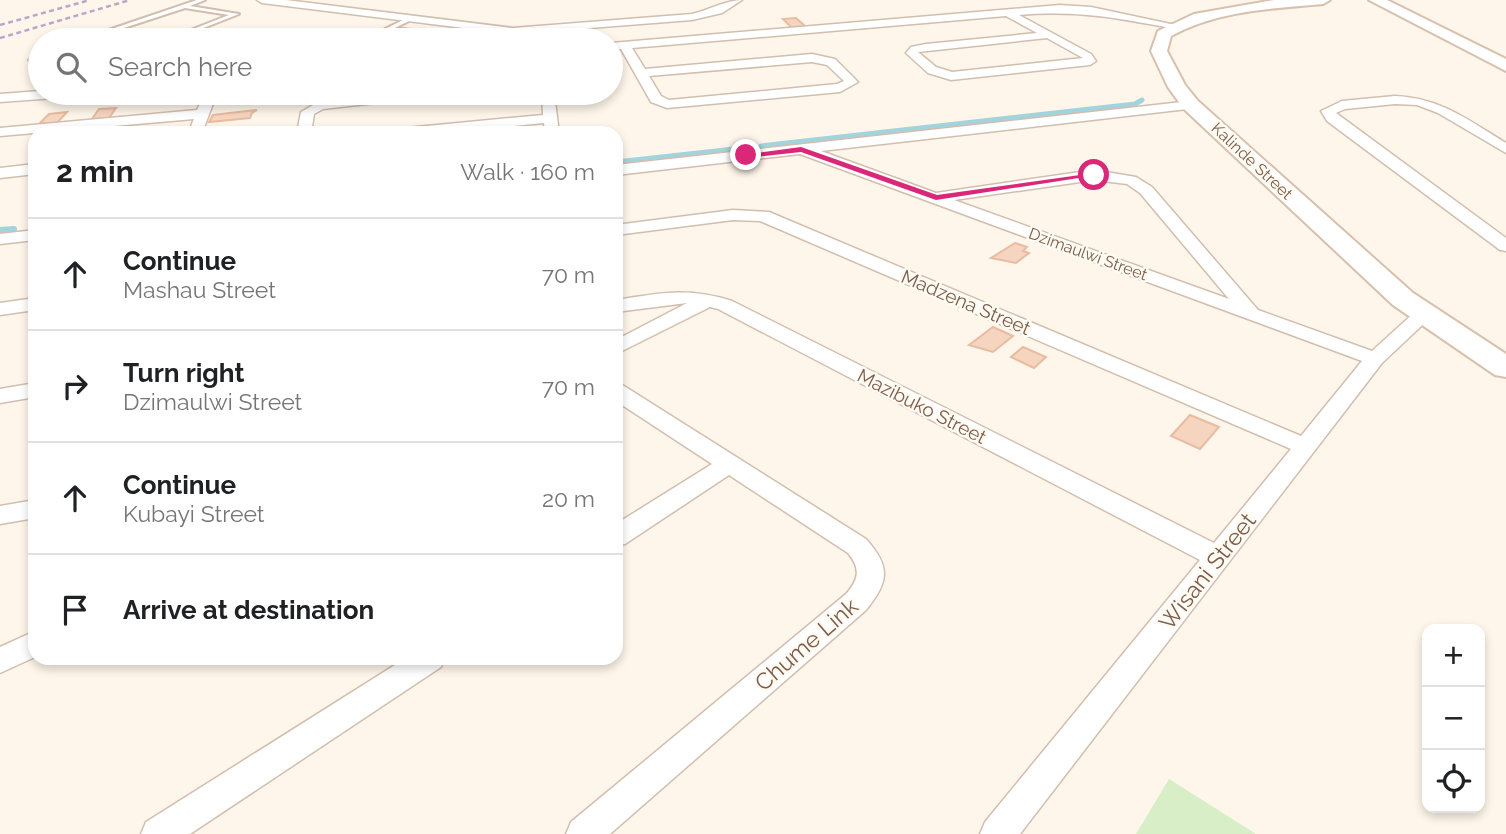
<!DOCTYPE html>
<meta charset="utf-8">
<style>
:root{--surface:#fff;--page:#f6f6f6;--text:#202124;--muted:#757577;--line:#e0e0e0}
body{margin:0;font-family:Raleway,sans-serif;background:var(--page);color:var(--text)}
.controls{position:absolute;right:21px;bottom:21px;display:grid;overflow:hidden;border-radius:14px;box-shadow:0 4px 10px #0003}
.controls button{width:63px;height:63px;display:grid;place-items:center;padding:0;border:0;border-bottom:2px solid var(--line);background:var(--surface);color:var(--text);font:35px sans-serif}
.stop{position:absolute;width:21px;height:21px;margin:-16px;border:5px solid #db2777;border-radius:50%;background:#fff}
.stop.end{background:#db2777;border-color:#fff;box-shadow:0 2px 7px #0008}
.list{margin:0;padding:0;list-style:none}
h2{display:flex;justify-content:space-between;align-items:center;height:91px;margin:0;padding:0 28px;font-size:30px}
h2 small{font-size:23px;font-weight:400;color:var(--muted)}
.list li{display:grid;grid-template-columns:46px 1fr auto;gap:21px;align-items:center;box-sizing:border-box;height:112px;padding:0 28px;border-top:2px solid var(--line)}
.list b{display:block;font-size:26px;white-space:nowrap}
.list p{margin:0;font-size:23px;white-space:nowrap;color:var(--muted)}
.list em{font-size:23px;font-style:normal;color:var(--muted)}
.icon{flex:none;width:38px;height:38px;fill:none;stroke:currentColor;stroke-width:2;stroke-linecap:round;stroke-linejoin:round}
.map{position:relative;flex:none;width:1506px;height:834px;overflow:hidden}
.search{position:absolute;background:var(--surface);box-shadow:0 4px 10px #0003;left:28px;top:28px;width:595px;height:77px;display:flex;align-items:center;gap:18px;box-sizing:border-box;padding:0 24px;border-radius:38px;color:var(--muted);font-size:26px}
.panel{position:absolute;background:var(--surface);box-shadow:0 4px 10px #0003;left:28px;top:126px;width:595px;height:539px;border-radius:21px}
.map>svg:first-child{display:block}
.green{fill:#d7eec6}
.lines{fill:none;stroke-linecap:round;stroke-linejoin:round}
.stream-far1{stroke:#a2d4dd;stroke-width:5}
.stream{stroke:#a2d4dd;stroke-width:6}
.building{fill:#f5d5c0;stroke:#e9bb9f;stroke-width:2}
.lane-casing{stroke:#d2beae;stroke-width:4}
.street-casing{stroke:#d2beae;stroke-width:3}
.secondary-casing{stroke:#d8c0ad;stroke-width:4}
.lane{fill:#fff;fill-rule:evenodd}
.street{fill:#fff;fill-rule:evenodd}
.secondary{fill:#fff;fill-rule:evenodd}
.rail{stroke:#b9a6ca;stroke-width:2.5;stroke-dasharray:5 3.5;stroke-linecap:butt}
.route{fill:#db2777}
.labels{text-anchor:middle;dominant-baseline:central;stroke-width:5;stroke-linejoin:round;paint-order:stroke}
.far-street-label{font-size:16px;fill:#7c5c4a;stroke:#fffaf2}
.street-label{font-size:19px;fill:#7c5c4a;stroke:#fffaf2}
.near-street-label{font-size:23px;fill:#7c5c4a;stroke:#fffaf2}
</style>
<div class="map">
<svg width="1506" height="834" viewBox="0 0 1506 834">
<rect width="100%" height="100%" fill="#fef6ea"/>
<path class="green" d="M1169 779 1256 834H1136Z"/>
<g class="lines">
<g class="stream-far1">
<path d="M761 146 1135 104 1142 100"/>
<path d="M616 162 743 148"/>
</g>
<path class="stream" d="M0 230 14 229"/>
</g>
<g class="building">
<path d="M796 18 805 26 793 29 783 19Z"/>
<path d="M509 93H526L528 99 510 101Z"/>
<path d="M116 108 109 118 92 119 99 109Z"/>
<path d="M257 110 252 113 250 118 209 122 213 115Z"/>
<path d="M67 112 56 124 41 125 43 123H40L49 114Z"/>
<path d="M1015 243 1027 247 1023 251 1029 253 1016 263 991 258Z"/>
<path d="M993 327 1013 336 993 352 969 345Z"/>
<path d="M1023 347 1046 357 1034 368 1011 357Z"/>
<path d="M1190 415 1219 427 1200 449 1171 436Z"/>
</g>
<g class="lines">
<defs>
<g id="lane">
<path d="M197 0H205L190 6 239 14 173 40H165L229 15 185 8 87 40H79Z"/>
<path d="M409 17 411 20 395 28 459 36 489 34 492 36 447 40V38L389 31 370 40H363Z"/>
<path d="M40 55V59L32 62 29 60Z"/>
</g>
<g id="street">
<path d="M257 0H286L513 28 692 14C709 10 726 0 742 0L722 13 692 20 513 34 262 3Z"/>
<path d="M1060 5 1091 7 1180 26 1175 29C1119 18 1077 10 1019 15L1091 54 1096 61 1090 65 951 80 928 73 906 53 911 47 926 44 1037 33 1006 16 632 48 645 69 812 54 835 59 858 82 840 92 667 108 651 102 621 49H611V43ZM1047 38 1083 58 952 72 936 67 918 52ZM812 62 827 65 844 81 837 84 669 100 661 96 649 76Z"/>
<path d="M40 91 75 93 69 97 0 102V94Z"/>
<path d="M205 93H217L202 133H188L194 119 0 136V128L197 110Z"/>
<path d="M396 93H434L428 97 323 109 314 114 311 133H297L301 112 320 101Z"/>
<path d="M542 93H554L559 133H545L544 123 439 133H388L395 129 543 115Z"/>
<path d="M1395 96C1441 98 1468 120 1506 143V153L1438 113 1417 105 1395 104 1345 109 1336 113 1506 238V251L1500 250 1327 121 1321 111 1342 101Z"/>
<path d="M1191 101 1196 102V108L821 151 936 193 1094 170 1136 177 1152 187 1258 310 1372 351 1416 311 1423 309 1433 315 1382 363 1020 834H980L985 822 1200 560 718 309 710 307 616 354V340L687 303 616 312V300C661 293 688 287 732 301L1214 543 1291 449 760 221 733 220 616 235V225L733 210 769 212 1301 436 1362 361 800 154 616 175V165ZM1094 180 1127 184 1140 193 1229 299 954 200Z"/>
<path d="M35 164V174L0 178V168Z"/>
<path d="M35 230V240L0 244V234Z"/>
<path d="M35 298V310L0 315V303Z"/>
<path d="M35 383V397L0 403V389Z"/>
<path d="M616 384 624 386 866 539C891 567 889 582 866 610L610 834H566L571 822 846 594C859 579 861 569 848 553L729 475 625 544 616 546V524L712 464 616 401Z"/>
<path d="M35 500V518L0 524V506Z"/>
<path d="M35 631V657L0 673V647Z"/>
<path d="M406 658H445L441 667 190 834H141L146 822Z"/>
</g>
<g id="secondary">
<path d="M1274 0H1330L1323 4C1271 9 1218 10 1171 36L1167 51 1185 85 1198 101 1413 293 1506 354V377L1495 375 1393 305 1184 109 1168 87 1151 51 1158 31 1194 14Z"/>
<path d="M1369 0H1387L1506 59V71Z"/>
</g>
</defs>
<use href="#lane" class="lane-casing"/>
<use href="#street" class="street-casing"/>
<use href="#secondary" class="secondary-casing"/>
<use href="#lane" class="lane"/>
<use href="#street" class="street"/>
<use href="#secondary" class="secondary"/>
<g class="rail">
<path d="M0 25 90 0"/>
<path d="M0 38 130 0"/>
</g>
</g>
<path class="route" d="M801 147 937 195 1094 173 1098 175 936 200 801 152 746 158 742 155Z"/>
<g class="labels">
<g class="far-street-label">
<text transform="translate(1252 161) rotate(43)">Kalinde Street</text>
<text transform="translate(1088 254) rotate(20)">Dzimaulwi Street</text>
</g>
<g class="street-label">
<text transform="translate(966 302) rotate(23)">Madzena Street</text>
<text transform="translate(922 406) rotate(27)">Mazibuko Street</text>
</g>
<g class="near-street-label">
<text transform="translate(1207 571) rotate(-52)">Wisani Street</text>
<text transform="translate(806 644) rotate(-41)">Chume Link</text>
</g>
</g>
</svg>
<div class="controls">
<button>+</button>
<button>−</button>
<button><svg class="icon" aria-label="locate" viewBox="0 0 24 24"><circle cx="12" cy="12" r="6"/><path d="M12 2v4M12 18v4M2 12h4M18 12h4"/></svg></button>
</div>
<div class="stop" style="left:1094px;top:175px"></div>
<div class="stop end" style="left:746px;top:155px"></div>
<div class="search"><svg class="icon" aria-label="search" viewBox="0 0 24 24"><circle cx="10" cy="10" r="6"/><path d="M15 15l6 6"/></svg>Search here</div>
<section class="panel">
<h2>2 min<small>Walk · 160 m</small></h2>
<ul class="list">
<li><svg class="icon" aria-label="ahead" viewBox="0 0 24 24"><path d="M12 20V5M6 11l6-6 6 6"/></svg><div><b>Continue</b><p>Mashau Street</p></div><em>70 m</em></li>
<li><svg class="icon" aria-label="right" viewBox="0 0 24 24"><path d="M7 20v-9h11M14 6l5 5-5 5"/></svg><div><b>Turn right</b><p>Dzimaulwi Street</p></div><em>70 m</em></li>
<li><svg class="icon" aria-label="ahead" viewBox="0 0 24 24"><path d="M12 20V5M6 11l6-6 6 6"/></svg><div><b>Continue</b><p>Kubayi Street</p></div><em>20 m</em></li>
<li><svg class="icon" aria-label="arrive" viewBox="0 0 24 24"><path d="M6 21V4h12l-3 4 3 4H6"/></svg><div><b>Arrive at destination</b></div></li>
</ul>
</section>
</div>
